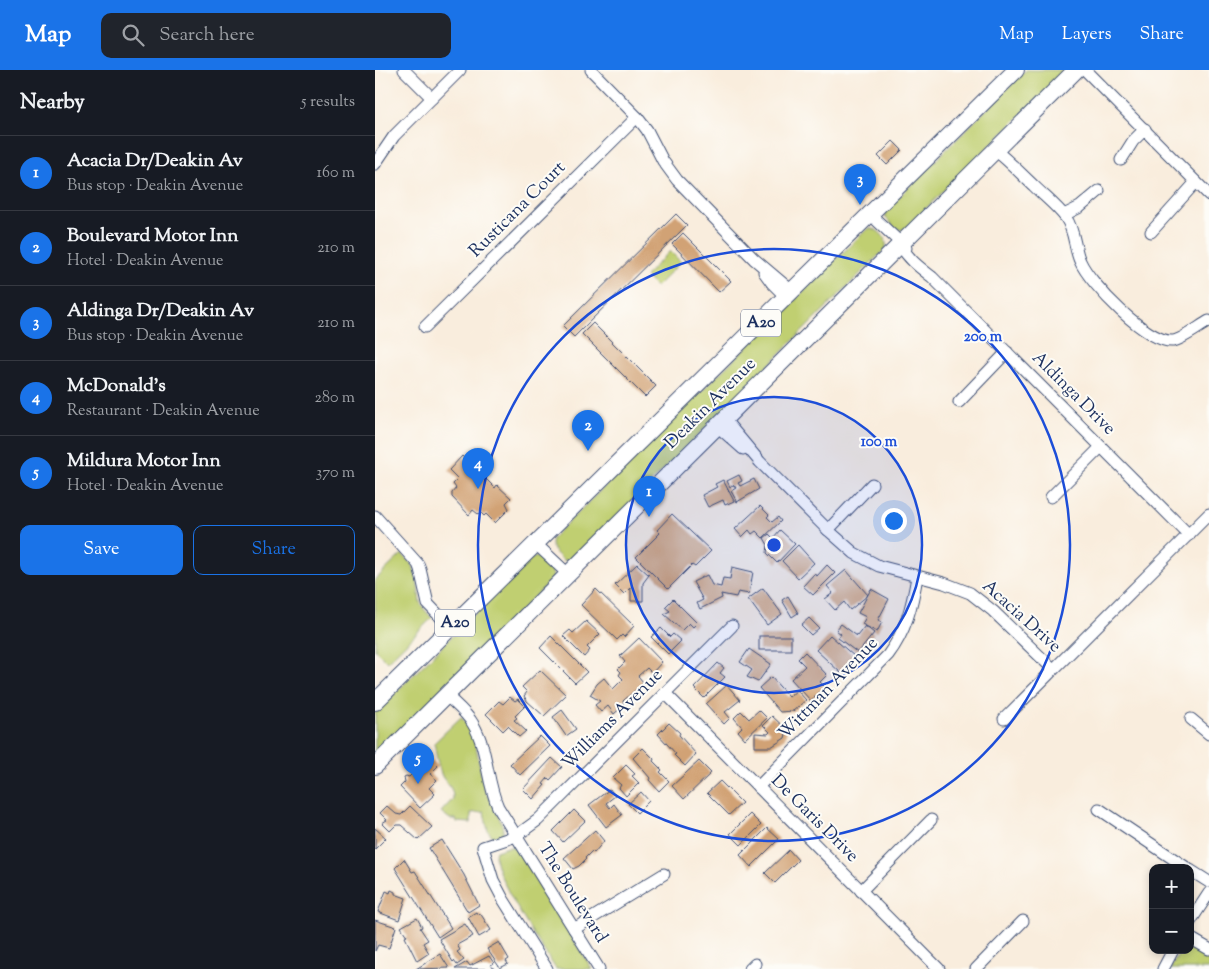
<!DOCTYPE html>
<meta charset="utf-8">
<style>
:root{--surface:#171b24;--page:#20242c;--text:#f1f3f6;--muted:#9ea1a6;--line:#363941;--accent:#1a73e8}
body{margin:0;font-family:"Sorts Mill Goudy",serif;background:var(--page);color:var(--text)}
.controls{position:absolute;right:15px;bottom:15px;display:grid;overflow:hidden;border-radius:10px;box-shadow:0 2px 8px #0003}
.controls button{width:45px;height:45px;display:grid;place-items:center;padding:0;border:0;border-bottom:1px solid var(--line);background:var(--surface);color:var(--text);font:25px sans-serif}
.you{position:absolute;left:518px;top:450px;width:18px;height:18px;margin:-12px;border:4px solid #fff;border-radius:50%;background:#1a73e8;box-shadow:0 0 0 8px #1a73e833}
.badge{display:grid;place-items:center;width:32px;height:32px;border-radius:50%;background:var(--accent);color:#fff;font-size:16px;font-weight:700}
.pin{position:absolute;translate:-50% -41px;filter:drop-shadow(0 1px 2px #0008)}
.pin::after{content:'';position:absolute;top:26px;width:18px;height:15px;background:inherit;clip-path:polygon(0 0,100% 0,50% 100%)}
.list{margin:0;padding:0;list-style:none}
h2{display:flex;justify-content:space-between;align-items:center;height:65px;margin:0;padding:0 20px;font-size:21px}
h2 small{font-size:16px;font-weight:400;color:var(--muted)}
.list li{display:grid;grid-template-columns:32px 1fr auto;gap:15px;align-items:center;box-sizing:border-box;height:75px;padding:0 20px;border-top:1px solid var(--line)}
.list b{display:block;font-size:19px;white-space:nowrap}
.list p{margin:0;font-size:16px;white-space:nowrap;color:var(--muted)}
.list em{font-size:16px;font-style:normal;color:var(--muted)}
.actions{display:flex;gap:10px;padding:15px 20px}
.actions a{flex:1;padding:11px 0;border:1px solid var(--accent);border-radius:10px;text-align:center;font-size:18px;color:var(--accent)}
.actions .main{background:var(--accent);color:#fff}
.icon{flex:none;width:28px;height:28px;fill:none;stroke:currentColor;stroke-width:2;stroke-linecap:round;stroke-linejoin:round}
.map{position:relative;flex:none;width:834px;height:899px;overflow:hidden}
header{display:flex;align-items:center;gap:30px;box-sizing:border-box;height:70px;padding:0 25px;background:var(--accent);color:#fff}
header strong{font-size:24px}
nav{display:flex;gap:28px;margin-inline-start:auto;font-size:18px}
.search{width:350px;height:45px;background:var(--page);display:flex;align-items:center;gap:12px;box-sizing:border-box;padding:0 18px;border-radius:10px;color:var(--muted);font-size:19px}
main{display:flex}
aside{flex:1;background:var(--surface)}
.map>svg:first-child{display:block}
.green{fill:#c0cf71;stroke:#6e7f68}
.building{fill:#d1a274}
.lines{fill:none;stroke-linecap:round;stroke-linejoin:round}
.minor-casing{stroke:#3c4c71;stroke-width:13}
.highway-casing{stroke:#3c4c71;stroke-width:18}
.minor{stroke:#fff;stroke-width:11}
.highway{stroke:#fff;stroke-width:16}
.ring{fill:none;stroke:#1d4ed8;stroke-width:2.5}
.labels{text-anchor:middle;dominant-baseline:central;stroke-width:4;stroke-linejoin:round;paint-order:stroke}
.shield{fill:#fdfcf7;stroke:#5f6c8c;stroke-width:1}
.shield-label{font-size:16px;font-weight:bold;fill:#1b2f5e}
.street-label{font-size:18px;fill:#1b2f5e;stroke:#fdfcf7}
.centre{fill:#1d4ed8;stroke:#fdfcf7;stroke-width:2.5}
.ring-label{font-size:15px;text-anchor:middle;font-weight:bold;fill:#1d4ed8;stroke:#fdfcf7;stroke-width:4;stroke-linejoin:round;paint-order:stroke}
</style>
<header>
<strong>Map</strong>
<div class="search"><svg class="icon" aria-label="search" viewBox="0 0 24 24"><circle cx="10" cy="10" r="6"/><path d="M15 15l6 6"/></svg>Search here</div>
<nav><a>Map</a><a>Layers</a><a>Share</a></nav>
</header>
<main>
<aside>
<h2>Nearby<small>5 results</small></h2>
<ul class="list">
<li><span class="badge">1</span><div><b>Acacia Dr/Deakin Av</b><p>Bus stop · Deakin Avenue</p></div><em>160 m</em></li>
<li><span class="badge">2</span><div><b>Boulevard Motor Inn</b><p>Hotel · Deakin Avenue</p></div><em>210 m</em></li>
<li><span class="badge">3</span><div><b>Aldinga Dr/Deakin Av</b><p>Bus stop · Deakin Avenue</p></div><em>210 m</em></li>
<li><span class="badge">4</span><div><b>McDonald's</b><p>Restaurant · Deakin Avenue</p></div><em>280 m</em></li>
<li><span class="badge">5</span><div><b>Mildura Motor Inn</b><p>Hotel · Deakin Avenue</p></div><em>370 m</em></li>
</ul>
<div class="actions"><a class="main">Save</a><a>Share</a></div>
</aside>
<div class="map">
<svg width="834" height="899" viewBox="0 0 834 899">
<rect width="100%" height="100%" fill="#fdfcf7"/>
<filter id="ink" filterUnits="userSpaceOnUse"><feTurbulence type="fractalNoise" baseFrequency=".02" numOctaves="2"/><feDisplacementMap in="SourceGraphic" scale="10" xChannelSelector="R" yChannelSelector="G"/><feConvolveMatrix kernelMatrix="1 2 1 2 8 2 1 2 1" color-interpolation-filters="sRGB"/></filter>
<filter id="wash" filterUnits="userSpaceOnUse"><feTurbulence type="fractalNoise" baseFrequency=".0096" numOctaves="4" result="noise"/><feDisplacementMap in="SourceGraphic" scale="20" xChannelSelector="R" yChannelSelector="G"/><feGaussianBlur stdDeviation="1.12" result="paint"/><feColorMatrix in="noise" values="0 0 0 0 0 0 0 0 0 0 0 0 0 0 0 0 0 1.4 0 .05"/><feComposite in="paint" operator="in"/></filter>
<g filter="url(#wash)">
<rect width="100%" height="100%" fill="#f9eddd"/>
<g class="green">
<path d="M651 0H692L529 160 521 159 510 147 512 139Z"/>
<path d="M495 158C504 159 513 169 511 178L197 491 188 490C181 483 172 477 178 467L490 161Z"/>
<path d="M295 181 306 192 281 217 270 206Z"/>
<path d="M27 484 38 496 42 508 45 532 49 539 57 548 12 592 0 580V510Z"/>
<path d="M161 487C170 490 179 499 178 508L0 687V643L155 489Z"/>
<path d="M86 647C105 667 102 696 110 720 114 731 130 753 128 763L122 767 117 766 113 761 109 742 96 743V753L82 752 81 749H75L66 742 78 729C78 718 74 716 68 708 65 704 60 682 60 676L58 674Z"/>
<path d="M133 777H138L144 781 217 899H181C169 881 112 797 121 781Z"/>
<path d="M815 876 834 886V899H795L806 880H815Z"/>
</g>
<g id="blocks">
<g class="building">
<path d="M518 71 527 80 512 95 503 86Z"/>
<path d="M301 144 312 155 199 267 188 256Z"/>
<path d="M308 163 356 211 344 222 297 174Z"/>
<path d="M218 253 281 316 270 327 207 264Z"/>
<path d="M87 386 102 401 100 403 104 408 107 405 120 418 122 415 136 428 131 433 134 439 120 453 111 444 109 446 105 442 103 444 98 440 94 445 77 427V423L81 418 78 414 83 409 74 400Z"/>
<path d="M364 405 367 411 363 413 365 416 379 409 384 419 362 432 356 421 361 418 359 415 355 417 352 411Z"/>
<path d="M348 410 359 431 350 435 348 430 333 437 327 425 342 417 340 414Z"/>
<path d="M385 436 394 445 392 447 397 452 403 447 406 451 388 468 381 461 377 464 374 460 367 467 360 459Z"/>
<path d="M297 444 336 481 320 497 317 495 293 519 261 487 285 463 282 460Z"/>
<path d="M405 460 420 474 402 493 392 483 393 475 389 468 394 464 398 468Z"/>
<path d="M423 475 439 493 423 508 407 491Z"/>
<path d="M262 494 274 505 268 513V531H256V520L255 518 249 524 240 515Z"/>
<path d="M452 495 460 503 438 525 428 516 439 504 442 506Z"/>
<path d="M357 497 378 502 374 524 363 522 361 527 346 524 347 528 325 539 322 533 328 530 318 512 332 505 337 515 346 517 348 508 355 509Z"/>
<path d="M471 500 493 525 475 540 469 532 460 540 450 529 458 523 452 516Z"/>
<path d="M388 518 407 544 392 555 373 529Z"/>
<path d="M221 519 259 556 249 567 247 565 242 570 206 535Z"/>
<path d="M496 519 514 529 503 550 507 552 502 562 487 554 491 547 483 543Z"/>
<path d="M413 526 423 543 417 547 407 530Z"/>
<path d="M298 529 322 553 318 557 314 553 307 560 289 544 295 541 290 537Z"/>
<path d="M434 548 444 558 436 565 426 555Z"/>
<path d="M211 551 225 564 212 577 215 580 209 587 188 566 195 560 198 563Z"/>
<path d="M466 554 482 566 490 556 499 563 483 583 463 568 466 564 461 560Z"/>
<path d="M286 558 295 567 298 564 306 571 293 584 276 567Z"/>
<path d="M455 565 480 587 466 603 441 580Z"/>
<path d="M176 566 212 602 200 613 165 578Z"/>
<rect x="384" y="566" width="32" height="14"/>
<path d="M264 568 287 592 277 603 272 598 263 606 269 613 248 631 249 635 239 644 233 636 226 642 220 635 225 631 215 625 222 614 229 608 238 619 248 609 244 605 246 602 243 599 250 592 245 586Z"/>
<path d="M374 579 396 594 383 612 372 607 377 600 365 592Z"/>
<path d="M430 582 452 605 445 612 450 617 436 631 416 609 430 596 423 589Z"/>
<path d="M343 593 349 598 345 603 350 607 329 628 319 618Z"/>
<path d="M165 600 191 625 169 646 152 631 149 626 152 622 147 617Z"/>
<path d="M396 607 414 627 422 620 431 630 418 641 405 642 384 618Z"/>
<path d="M352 615 365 630 350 642 355 648 349 654 331 634Z"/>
<path d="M135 627 140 631 143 629 150 636 140 646 142 648 139 650 151 661 144 667 133 656 128 661 111 644 124 631 128 634Z"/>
<path d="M187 640 201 659 191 666 178 647Z"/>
<path d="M384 640 392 648 370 669 363 661 367 657 359 648 366 641 374 649Z"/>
<path d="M397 646 412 660 410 668 396 677H380V663L393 664 395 662 388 655Z"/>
<path d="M294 653 305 663 304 665 321 684 310 696 299 685 301 684 283 664Z"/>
<path d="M165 666 175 676 145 705 135 694Z"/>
<path d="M268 678 279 689 278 691 287 700 285 702 294 711 284 721 274 710 275 708 258 688Z"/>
<path d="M177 688 187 697 175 710 173 708 168 714 170 715 158 729 148 719Z"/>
<path d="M57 690 63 696 55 704 62 710 54 718 60 724 45 738 25 717 30 712 29 707 31 706 34 707 44 697 47 700Z"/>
<path d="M324 691 336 703 309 729 297 716Z"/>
<path d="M251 695 260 704 257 706 264 713 251 726 244 718 246 715 238 708Z"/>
<path d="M345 711 367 733 354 745 332 723Z"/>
<path d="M235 719 240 726 231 733 235 738 239 734 247 745 231 757 214 735Z"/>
<path d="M266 722 274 731 262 743 253 734Z"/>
<path d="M12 736 21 744 26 745 35 736 57 757 43 770 26 755H21L15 761 7 753 12 750 5 743Z"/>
<path d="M199 740 210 751 188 772 178 761Z"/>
<path d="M375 744 386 755 366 775 355 764Z"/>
<path d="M0 758 11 768 0 779Z"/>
<path d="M392 758 404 769 376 797 365 785Z"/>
<path d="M220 760 229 771 219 783 217 781 210 788 211 789 204 796 198 799 189 788Z"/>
<path d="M67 770 89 805 104 835 93 842 54 778Z"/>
<path d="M414 780 423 790 400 813 390 803Z"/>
<path d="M29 789 37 802 40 801 76 858 63 867 20 798Z"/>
<path d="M16 820 20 822V824L31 828 24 850 3 842 11 821 15 823Z"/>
<path d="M101 842 103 845 105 843 116 860 104 867 93 847Z"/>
<path d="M42 848 47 857 45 858 53 870 48 873 54 883 42 891 30 867 32 866 26 857Z"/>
<path d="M0 850 21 857 14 878 3 875 0 881Z"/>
<path d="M90 854 98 866 82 875 85 880 82 882 89 890 82 895 79 891 78 892 64 869Z"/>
<path d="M124 872 134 889 131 891 133 894 125 898 112 879Z"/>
<path d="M65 884 74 898 41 899Z"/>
<path d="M114 886 119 893 116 895 119 899H80L92 892 95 896Z"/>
</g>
</g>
</g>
<g filter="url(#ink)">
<use href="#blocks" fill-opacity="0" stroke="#3c4c71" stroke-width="1"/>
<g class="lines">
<defs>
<g id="minor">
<path d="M29 0 57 28"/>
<path d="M216 0 262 47 272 60 288 91 302 110 379 189 418 222"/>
<path d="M710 0 834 125"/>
<path d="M620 80C634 91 646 104 659 116 670 127 682 136 691 148 700 161 699 178 705 191 715 214 772 273 798 271 807 270 825 256 834 251"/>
<path d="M746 90 758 71 770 59"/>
<path d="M0 94 19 66 85 0"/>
<path d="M496 145 531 178"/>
<path d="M689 145 705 137 724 121"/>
<path d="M776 162 821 112"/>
<path d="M525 174C533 189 544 197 557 207L814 465"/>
<path d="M389 202 397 213 412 228"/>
<path d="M50 257 262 47"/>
<path d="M584 332 632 282"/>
<path d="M349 349 385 392 453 460 479 483 504 496 569 513 595 523 618 541 678 599"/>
<path d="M342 356 368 379"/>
<path d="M676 427 726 377"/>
<path d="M0 446 43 494 45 499 53 534 76 558"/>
<path d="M453 460 497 414"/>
<path d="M161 474 193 504"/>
<path d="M290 623 564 899"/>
<path d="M71 625C80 634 92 643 98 654 113 679 111 710 123 737L224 899"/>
<path d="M629 649 834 444"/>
<path d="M816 649 834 664"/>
<path d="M383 717 513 585C531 561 537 536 542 507"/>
<path d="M724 739 812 798"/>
<path d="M815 800 834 812"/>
<path d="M486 821 556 750"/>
<path d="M815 852 834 823"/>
<path d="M199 859 289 804"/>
<path d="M815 868 834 879"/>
<path d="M172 899 128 829 118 810 108 777 141 766 163 750 357 556"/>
<path d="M375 899 380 894"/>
<path d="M601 899 648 851"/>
<path d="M788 899 798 880"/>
</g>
<g id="highway">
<path d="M0 632 641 0"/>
<path d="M0 696 701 0"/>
</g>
</defs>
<use href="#minor" class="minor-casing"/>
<use href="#highway" class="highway-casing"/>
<use href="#minor" class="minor"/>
<use href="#highway" class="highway"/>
</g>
</g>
<circle cx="399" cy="475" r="148" fill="#1d4ed8" fill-opacity=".12"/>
<g class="ring">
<circle cx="399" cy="475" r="148"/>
<circle cx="399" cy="475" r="296"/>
</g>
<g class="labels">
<g class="shield">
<rect x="366" y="239.5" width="40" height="27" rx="4"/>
<rect x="60" y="539.5" width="40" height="27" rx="4"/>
</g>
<g class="shield-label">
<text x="386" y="253">A20</text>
<text x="80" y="553">A20</text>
</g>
<g class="street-label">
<text transform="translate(143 140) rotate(-45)">Rusticana Court</text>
<text transform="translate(698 324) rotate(45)">Aldinga Drive</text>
<text transform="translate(336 334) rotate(-45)">Deakin Avenue</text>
<text transform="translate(646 547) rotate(42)">Acacia Drive</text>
<text transform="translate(454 619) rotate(-46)">Wittman Avenue</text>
<text transform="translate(238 650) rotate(-45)">Williams Avenue</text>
<text transform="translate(439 749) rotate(45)">De Garis Drive</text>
<text transform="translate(197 823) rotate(58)">The Boulevard</text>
</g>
</g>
<circle cx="399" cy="475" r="8" class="centre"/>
<g class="ring-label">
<text x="608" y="271">200 m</text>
<text x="504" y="376">100 m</text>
</g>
</svg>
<div class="controls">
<button>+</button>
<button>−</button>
</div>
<div class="you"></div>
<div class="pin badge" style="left:274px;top:447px">1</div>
<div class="pin badge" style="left:213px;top:381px">2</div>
<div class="pin badge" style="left:485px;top:135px">3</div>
<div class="pin badge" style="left:103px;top:419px">4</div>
<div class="pin badge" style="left:43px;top:714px">5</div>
</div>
</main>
